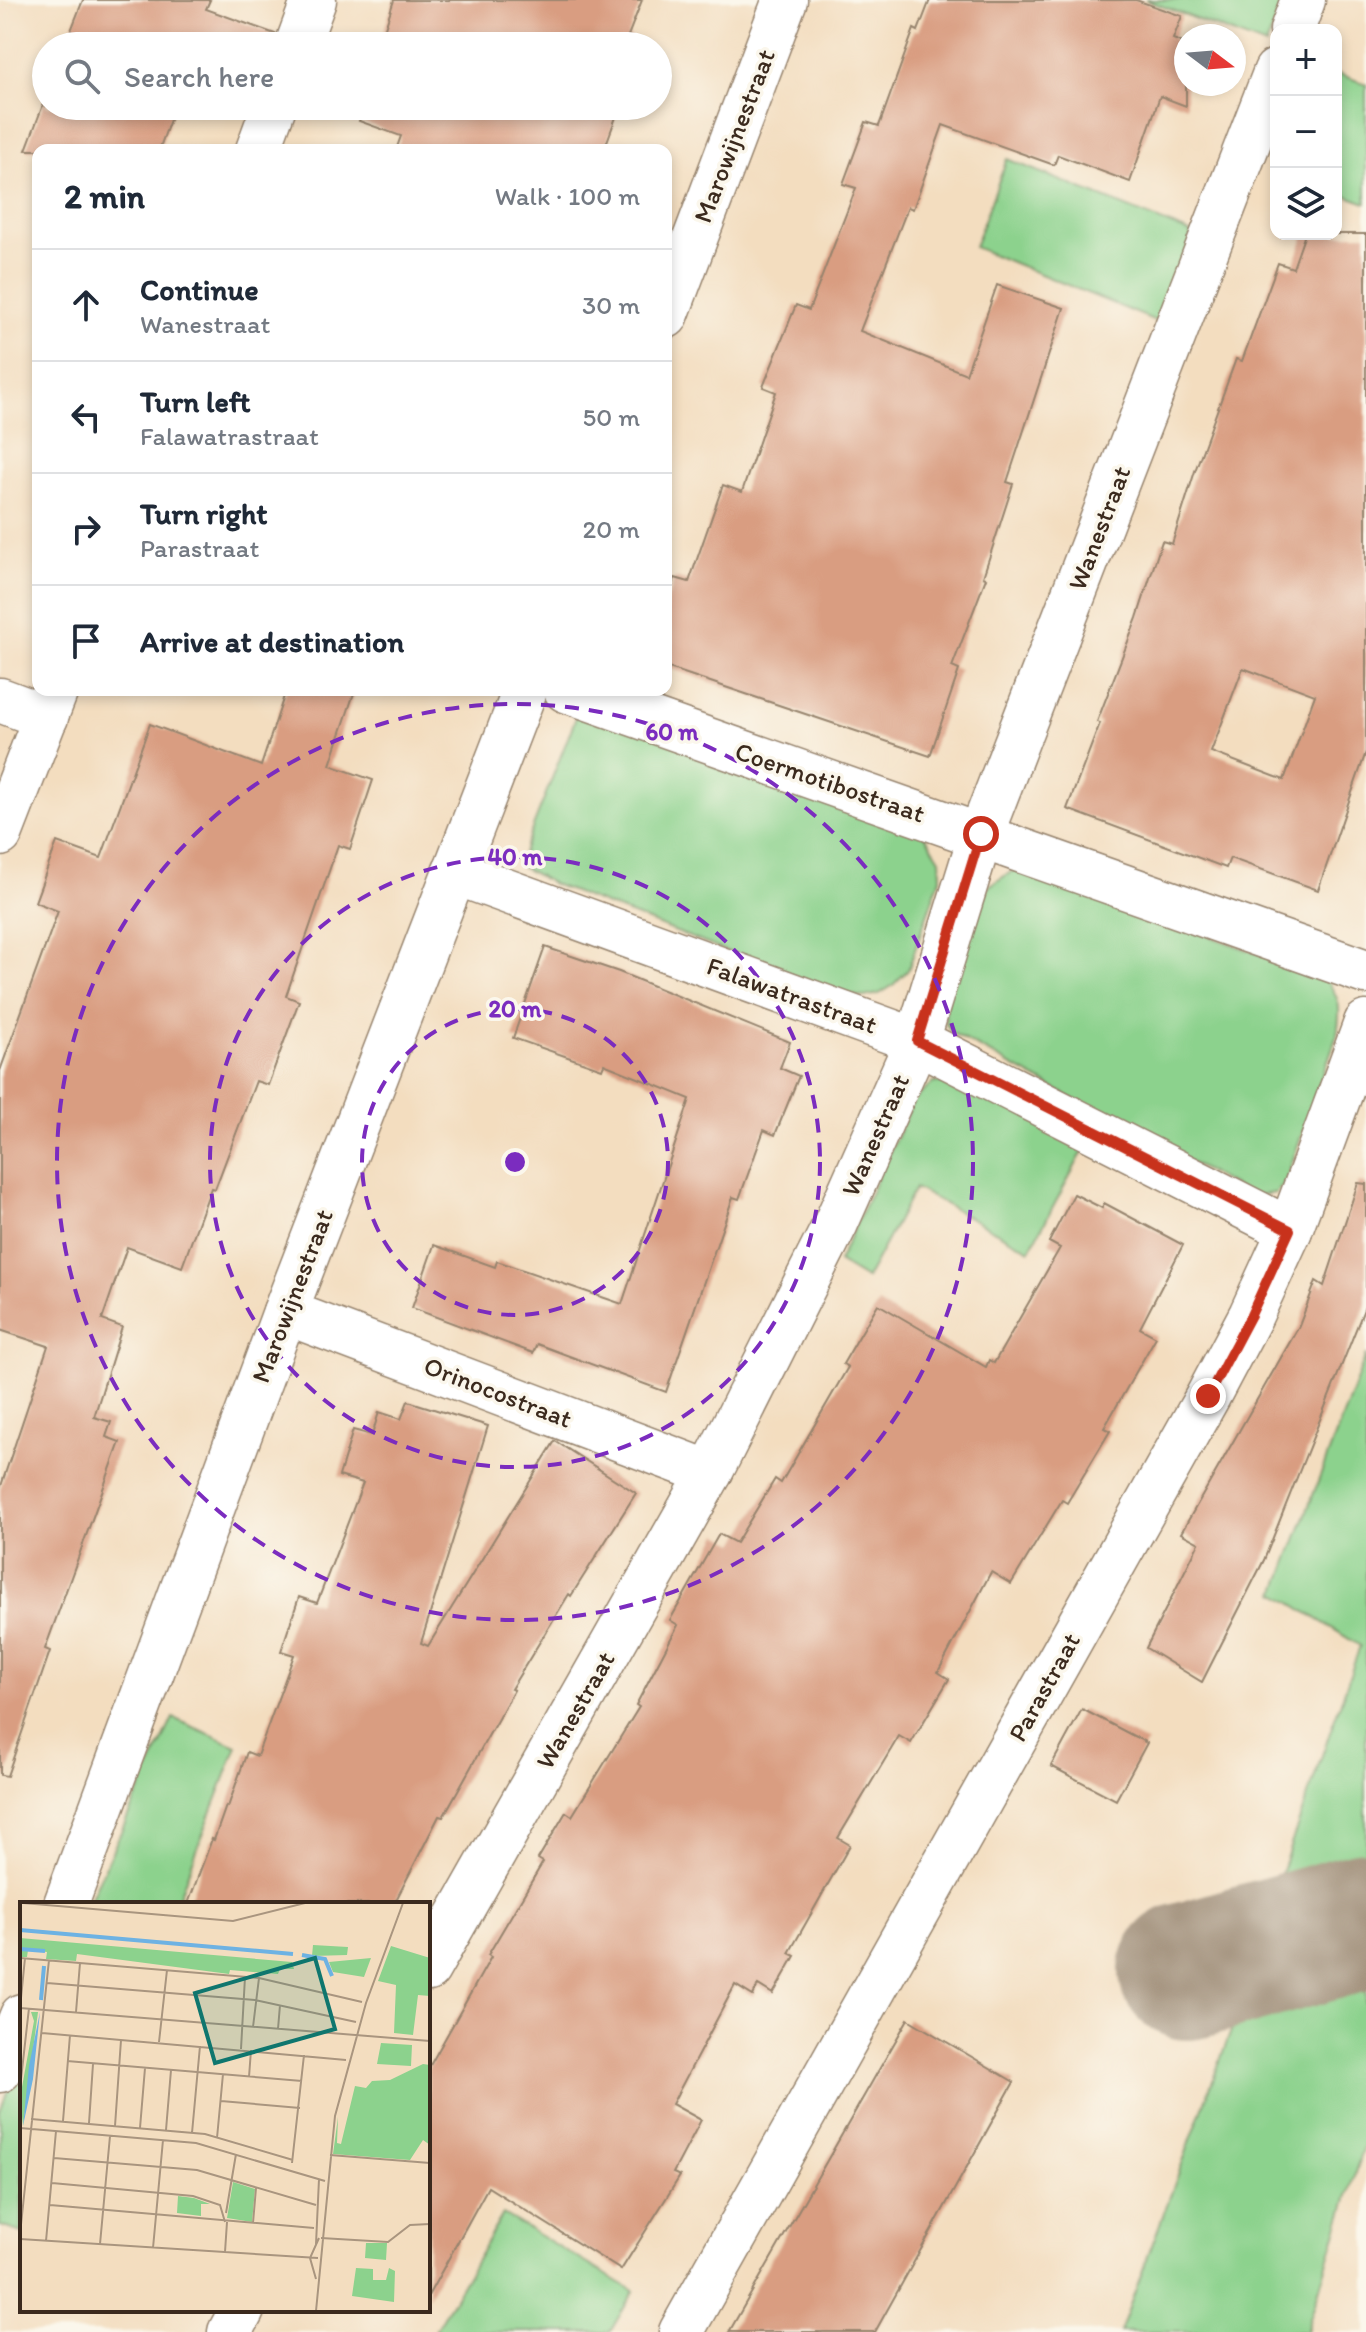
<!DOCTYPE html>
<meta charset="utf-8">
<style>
:root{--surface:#fff;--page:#f2f2f3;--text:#1f2937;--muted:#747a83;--line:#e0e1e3}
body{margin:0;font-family:Itim,sans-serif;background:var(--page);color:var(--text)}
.controls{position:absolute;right:24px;top:24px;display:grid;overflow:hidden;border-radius:16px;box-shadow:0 4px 12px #0003}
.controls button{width:72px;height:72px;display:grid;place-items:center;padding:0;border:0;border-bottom:2px solid var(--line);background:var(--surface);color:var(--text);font:40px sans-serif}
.compass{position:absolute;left:1174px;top:24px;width:72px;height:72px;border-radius:50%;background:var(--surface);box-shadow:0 4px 12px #0003;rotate:106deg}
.stop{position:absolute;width:24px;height:24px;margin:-18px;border:6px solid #c8321e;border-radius:50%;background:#fff}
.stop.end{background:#c8321e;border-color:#fff;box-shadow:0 2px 8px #0008}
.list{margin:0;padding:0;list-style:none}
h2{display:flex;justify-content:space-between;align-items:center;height:104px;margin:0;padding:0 32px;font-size:34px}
h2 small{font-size:26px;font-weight:400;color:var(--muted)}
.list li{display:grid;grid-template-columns:52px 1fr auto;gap:24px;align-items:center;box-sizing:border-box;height:112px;padding:0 32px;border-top:2px solid var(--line)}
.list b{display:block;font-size:30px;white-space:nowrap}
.list p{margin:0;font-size:26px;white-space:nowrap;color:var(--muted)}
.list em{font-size:26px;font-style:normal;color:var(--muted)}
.icon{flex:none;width:44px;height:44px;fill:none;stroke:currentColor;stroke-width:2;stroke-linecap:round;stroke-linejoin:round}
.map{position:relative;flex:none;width:1366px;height:2332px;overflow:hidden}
.search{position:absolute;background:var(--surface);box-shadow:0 4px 12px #0003;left:32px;top:32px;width:640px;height:88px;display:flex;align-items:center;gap:20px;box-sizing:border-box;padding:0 28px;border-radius:44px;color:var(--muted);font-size:30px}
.panel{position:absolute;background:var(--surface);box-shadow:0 4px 12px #0003;left:32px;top:144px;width:640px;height:552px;border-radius:16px}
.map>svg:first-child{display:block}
.green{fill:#8cd28d;stroke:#647e56;stroke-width:2}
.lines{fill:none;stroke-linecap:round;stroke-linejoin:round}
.taxiway{stroke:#97846e;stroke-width:138}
.building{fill:#d99d81;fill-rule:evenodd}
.minor-casing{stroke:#97846e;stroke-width:47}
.minor{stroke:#fff;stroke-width:44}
.route{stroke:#c8321e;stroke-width:10}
.ring{fill:none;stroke:#7b2cbf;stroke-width:4;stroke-dasharray:14 10}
.labels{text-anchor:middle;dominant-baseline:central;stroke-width:7;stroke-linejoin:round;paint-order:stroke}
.street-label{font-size:26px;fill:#3b2a1e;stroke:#fbf7ec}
.inset-river{fill:none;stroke:#6db2e3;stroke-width:4}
.inset-road{fill:none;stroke:#a9957f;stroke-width:2}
.view{fill:#0f766e;fill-opacity:0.15;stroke:#0f766e;stroke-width:4}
.inset-edge{fill:none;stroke:#3b2a1e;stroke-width:4}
.centre{fill:#7b2cbf;stroke:#fbf7ec;stroke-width:4}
.ring-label{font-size:24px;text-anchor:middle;font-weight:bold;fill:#7b2cbf;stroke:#fbf7ec;stroke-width:7;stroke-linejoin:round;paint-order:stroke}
</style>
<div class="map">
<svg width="1366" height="2332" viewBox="0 0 1366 2332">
<rect width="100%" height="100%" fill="#fbf7ec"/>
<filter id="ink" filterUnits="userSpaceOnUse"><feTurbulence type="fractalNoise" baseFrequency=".0125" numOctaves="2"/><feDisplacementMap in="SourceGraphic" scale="16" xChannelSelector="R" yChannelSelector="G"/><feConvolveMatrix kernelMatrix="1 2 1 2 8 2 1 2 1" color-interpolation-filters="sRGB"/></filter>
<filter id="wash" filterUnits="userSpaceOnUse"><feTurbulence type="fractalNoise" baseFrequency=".006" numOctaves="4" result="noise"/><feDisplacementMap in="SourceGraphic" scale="32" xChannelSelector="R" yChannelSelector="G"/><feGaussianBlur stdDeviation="1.8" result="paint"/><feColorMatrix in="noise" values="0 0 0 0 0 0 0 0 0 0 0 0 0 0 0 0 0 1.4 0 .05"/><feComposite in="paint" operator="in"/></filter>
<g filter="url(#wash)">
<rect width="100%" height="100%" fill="#f3ddbf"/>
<g class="green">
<path d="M1146 0H1283L1266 46Z"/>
<path d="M1336 73 1366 84V203L1336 192Z"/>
<path d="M1007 159 1193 234 1158 322 974 247Z"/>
<path d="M580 707 921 829 940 859 941 875 908 970 892 986 879 994 864 997 828 991 553 884 518 865Z"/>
<path d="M1019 867 1325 978C1341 999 1341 1008 1337 1035L1284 1185 1275 1193 1252 1196 952 1033 945 1022 946 995 989 886Z"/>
<path d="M951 1081 1087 1144 1030 1250 915 1188 866 1279 838 1262 914 1100 933 1083Z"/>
<path d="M1366 1355V1900L1272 1899 1360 1646 1276 1593Z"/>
<path d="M173 1718 237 1746 176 1904H88Z"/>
<path d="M1366 1977V2137L1306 2332H1120L1245 1993Z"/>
<path d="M22 2054V2233L0 2226V2111Z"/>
<path d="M503 2214 634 2291 610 2332H434Z"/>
</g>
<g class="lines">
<path class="taxiway" d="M1188 1971 1366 1920"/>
</g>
<g id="blocks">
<g class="building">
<path d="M83 0H210L206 9 275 34 273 46H65Z"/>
<path d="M394 0H642L628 36 643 42 641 46H379Z"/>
<path d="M930 0H1136L1182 16 1173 39 1186 44V106L1160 96 1130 182 1058 155 1054 165 943 125 913 209 908 207 860 331 966 374 997 285 1064 308 1007 482 1013 484 983 577 986 578 952 667 959 670 930 756 666 667V603L675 578 689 582 723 485 742 492 776 392 763 387 796 305 809 310 856 188 843 184 866 122 879 126 914 29 918 31Z"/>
<path d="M46 97V106H175L159 150H26Z"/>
<path d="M364 106H620L604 150H396L401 136 359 121Z"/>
<path d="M1305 234H1366V752L1318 890 1230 858 1226 868 1067 809 1100 723 1097 722 1137 618 1162 541 1172 544 1195 471 1236 359 1242 361 1278 263 1293 268ZM1243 668 1315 695 1284 780 1211 752Z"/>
<path d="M286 690H355L330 765 373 780 350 849 338 845 286 996 299 1001 268 1085 256 1081 215 1189 211 1188 182 1267 127 1247 102 1320 122 1327 94 1417 111 1422 106 1437 120 1442 45 1649 50 1651 7 1776 0 1775V1489L48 1346 0 1330V1071L58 911 35 902 57 842 101 858 150 724 261 766Z"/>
<path d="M545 947 619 972 790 1042 780 1068 799 1076 775 1135 764 1130 739 1199 733 1197 666 1392 537 1344 533 1353 412 1308 434 1245 495 1267 497 1261 622 1304 690 1099 604 1064 602 1069 513 1038Z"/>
<path d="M1358 1183 1366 1184V1304L1264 1560 1202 1682 1146 1648 1199 1543 1181 1533 1299 1326 1316 1281 1324 1286Z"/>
<path d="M1074 1194 1102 1208 1104 1203 1183 1245 1140 1328 1156 1337 1104 1428 1110 1431 1067 1503 1062 1500 1011 1584 991 1572 938 1672 949 1679 911 1743 899 1736 838 1838 850 1845 789 1953 795 1956 773 1994 758 1985 753 1996 735 1985 672 2104 701 2120 673 2173 680 2176 621 2270 488 2187 428 2296V2069L491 1957 488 1955 543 1862 538 1859 566 1812 572 1816 639 1707 636 1705 678 1625 670 1620 719 1534 736 1543 775 1479 781 1483 848 1367 843 1364 878 1304 986 1367 989 1360 994 1363 1060 1248 1049 1242Z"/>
<path d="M408 1401 488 1426 421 1643 428 1646 555 1441 636 1493 571 1596 569 1594 511 1689 514 1690 443 1817 439 1816 394 1904H188L212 1839 214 1840 226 1806 228 1807 247 1752 257 1756 294 1655 281 1651 299 1597 317 1603 363 1483 339 1476 353 1430 372 1435 379 1412 401 1419Z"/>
<path d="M1082 1709 1147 1743 1116 1800 1051 1766Z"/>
<path d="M908 2019 1014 2082 875 2332H729Z"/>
</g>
</g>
</g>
<g filter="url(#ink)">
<use href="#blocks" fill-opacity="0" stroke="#97846e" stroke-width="2"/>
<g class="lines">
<defs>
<g id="minor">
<path d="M1292 30 1303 0"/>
<path d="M297 46 314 0"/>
<path d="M258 150 274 106"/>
<path d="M666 316 785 0"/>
<path d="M566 690 1366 972"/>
<path d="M0 700 46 717"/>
<path d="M0 834 56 690"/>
<path d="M454 872 917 1041 1290 1230"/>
<path d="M285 1312 710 1473"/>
<path d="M66 1904 285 1312 525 690"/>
<path d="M428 1969 710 1473 836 1223 917 1041 981 834 1276 71"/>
<path d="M0 2070 22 2016"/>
<path d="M230 2332 242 2310"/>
<path d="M681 2332 1208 1396 1251 1315 1290 1230 1366 1023"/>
</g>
</defs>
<use href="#minor" class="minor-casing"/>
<use href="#minor" class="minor"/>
</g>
</g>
<g class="lines" filter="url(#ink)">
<path class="route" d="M981 834 917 1041 1290 1230 1251 1315 1208 1396"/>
</g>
<g class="ring">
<circle cx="515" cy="1162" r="153"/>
<circle cx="515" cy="1162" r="305"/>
<circle cx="515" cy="1162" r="458"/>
</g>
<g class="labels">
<g class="street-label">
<text transform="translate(734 136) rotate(-69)">Marowijnestraat</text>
<text transform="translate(1099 528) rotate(-69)">Wanestraat</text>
<text transform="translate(830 782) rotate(19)">Coermotibostraat</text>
<text transform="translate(792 995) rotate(20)">Falawatrastraat</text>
<text transform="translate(875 1135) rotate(-66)">Wanestraat</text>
<text transform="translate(292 1296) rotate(-69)">Marowijnestraat</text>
<text transform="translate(498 1392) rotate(21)">Orinocostraat</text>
<text transform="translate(1044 1687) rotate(-61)">Parastraat</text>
<text transform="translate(575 1710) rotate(-60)">Wanestraat</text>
</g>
</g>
<g transform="translate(20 1902)">
<rect width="410" height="410" fill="#f3ddbf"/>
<path d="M0 36 272 60 274 67H260L258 72 210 68 209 72 57 52 56 59 26 57 27 50 8 48 7 55H0ZM293 43 328 45 327 53 292 54ZM371 44 410 56V94L398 93 393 133 374 131 376 83 358 79ZM351 56 344 75 313 70 309 60ZM11 110H18L3 224 0 196 14 119ZM361 141 392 143 391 164 357 162ZM403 162 410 163V243L403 238 390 258 313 252 318 215 317 241 321 242 335 184 346 186 352 179 370 178ZM213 280 235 287 232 320 207 316ZM158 294 174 296 190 302H181V314L157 311ZM346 341H367L366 358 345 356ZM336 366 353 367V378H366L369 366 375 369 374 400 332 394Z" fill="#8cd28d"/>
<path d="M20 110 13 177 3 224 9 164Z" fill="#6db2e3"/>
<path class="inset-river" d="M0 28 273 52M0 47 25 49M282 53 305 57 312 74M21 98 24 64"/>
<path class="inset-road" d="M3 1 213 19 285 1M0 56 239 76 342 100M27 81 235 98 336 120M0 106 410 139M0 106 5 56M56 110 60 61M233 125 239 76M258 127 260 103M22 131 326 158M139 140 147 68M221 147 225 75M47 159 282 179M229 175 231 148M0 186 9 106M201 199 280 206M11 217 185 232 273 258M43 219 50 133M69 221 73 162M95 224 101 138M0 226 176 241 305 279M120 226 125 166M146 228 151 168M172 231 180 144M197 236 203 172M310 253 410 261M34 256 177 268 296 303M272 261 284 153M32 281 173 294 200 303 205 320M30 303 294 326M206 311 216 252M233 321 236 286M0 332 29 58M301 336 368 340 390 323 410 322M0 337 298 356M26 339 36 229M80 342 90 234M296 342 299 277M133 346 143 238M205 350 207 320M296 377 290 356 299 336M296 409 315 214 346 101 383 1"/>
<path class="view" d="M295 56 315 127 195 161 175 91Z"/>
<rect width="410" height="410" class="inset-edge"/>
</g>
<circle cx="515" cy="1162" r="12" class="centre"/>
<g class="ring-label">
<text x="672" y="740">60 m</text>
<text x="515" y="865">40 m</text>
<text x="515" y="1017">20 m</text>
</g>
</svg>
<div class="controls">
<button>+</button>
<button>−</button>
<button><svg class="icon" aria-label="layers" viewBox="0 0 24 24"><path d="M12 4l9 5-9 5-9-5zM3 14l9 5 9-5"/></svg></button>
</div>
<svg class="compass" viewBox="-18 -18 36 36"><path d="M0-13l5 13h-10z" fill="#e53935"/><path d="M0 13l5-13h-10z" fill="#747a83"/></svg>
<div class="stop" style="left:981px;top:834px"></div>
<div class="stop end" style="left:1208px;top:1396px"></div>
<div class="search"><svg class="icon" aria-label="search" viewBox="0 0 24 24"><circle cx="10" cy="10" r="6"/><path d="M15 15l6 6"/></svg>Search here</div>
<section class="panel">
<h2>2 min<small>Walk · 100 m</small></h2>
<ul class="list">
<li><svg class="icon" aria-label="ahead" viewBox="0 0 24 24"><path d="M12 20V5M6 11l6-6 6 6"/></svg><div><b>Continue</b><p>Wanestraat</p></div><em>30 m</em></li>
<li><svg class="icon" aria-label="left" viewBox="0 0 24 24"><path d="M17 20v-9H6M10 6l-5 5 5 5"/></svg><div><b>Turn left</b><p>Falawatrastraat</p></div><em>50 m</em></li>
<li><svg class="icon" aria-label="right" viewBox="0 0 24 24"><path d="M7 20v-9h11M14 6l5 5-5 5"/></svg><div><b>Turn right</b><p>Parastraat</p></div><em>20 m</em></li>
<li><svg class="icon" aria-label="arrive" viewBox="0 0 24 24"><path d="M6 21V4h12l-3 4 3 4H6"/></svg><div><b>Arrive at destination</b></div></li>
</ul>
</section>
</div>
